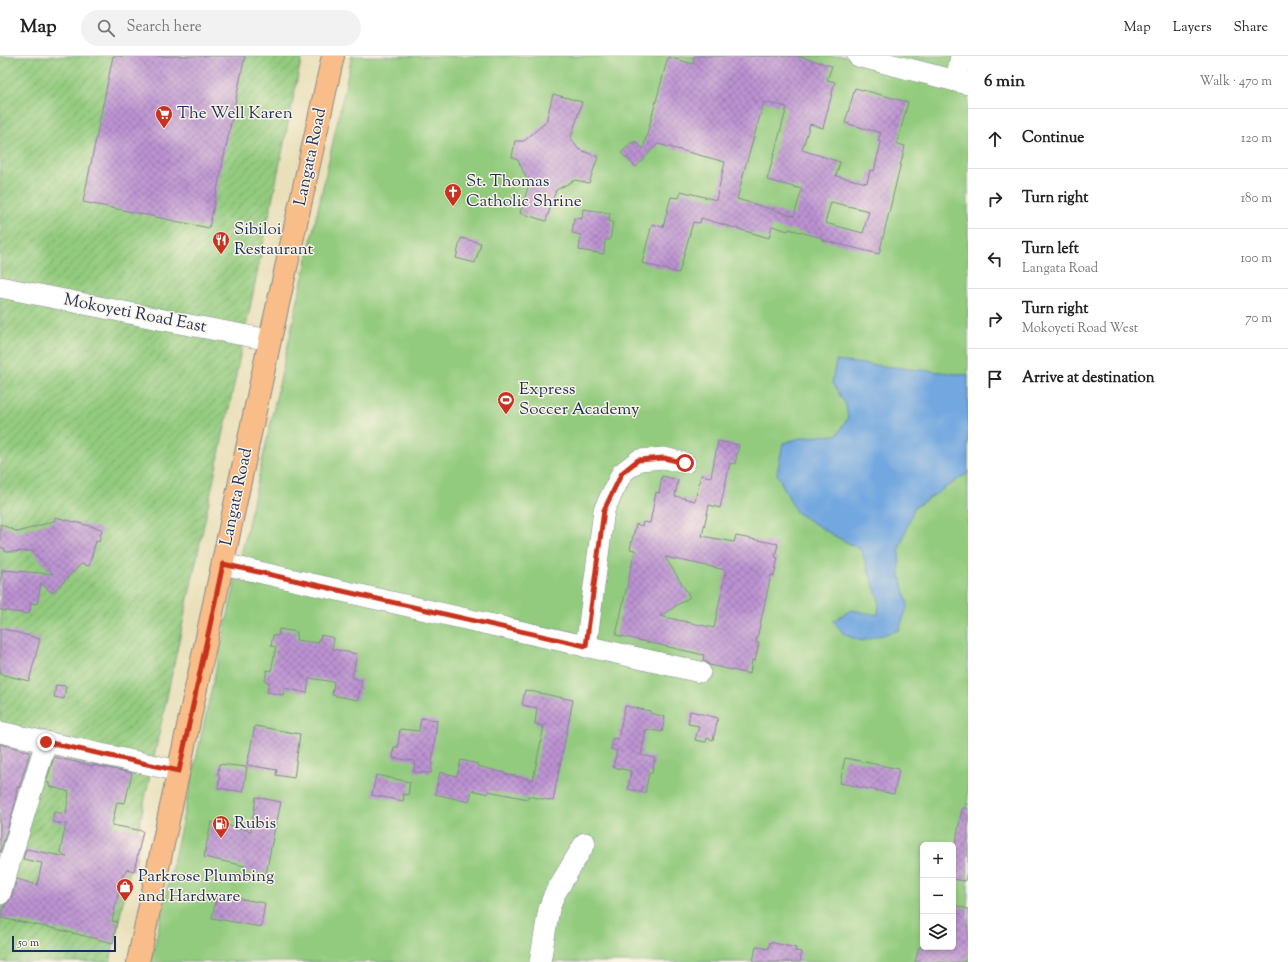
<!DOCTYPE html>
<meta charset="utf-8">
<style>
:root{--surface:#fff;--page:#f2f2f2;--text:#222;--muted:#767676;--line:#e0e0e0}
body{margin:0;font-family:"Sorts Mill Goudy",serif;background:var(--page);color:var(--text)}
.controls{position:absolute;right:12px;bottom:12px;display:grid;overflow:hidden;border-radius:6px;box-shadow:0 2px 6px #0003}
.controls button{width:36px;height:36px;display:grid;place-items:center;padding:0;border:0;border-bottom:1px solid var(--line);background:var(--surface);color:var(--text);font:20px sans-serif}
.scale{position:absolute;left:12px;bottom:10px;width:104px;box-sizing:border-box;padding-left:4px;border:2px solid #1b2f5e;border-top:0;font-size:11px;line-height:14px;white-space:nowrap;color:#1b2f5e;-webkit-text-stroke:3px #fcf5e5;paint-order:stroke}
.stop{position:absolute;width:12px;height:12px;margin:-9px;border:3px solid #c8321e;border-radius:50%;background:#fff}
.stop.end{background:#c8321e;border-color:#fff;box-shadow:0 1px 4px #0008}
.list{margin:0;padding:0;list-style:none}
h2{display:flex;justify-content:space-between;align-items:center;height:52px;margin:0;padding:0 16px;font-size:17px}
h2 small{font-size:13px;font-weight:400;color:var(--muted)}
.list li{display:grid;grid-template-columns:26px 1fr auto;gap:12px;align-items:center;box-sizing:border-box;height:60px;padding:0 16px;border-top:1px solid var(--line)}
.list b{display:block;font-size:15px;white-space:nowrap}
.list p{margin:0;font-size:13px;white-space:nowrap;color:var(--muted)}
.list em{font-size:13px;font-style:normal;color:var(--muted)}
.icon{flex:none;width:22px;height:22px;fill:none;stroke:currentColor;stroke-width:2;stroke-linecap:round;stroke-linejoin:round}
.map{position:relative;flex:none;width:968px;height:906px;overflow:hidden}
header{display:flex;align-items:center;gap:24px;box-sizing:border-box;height:56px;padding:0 20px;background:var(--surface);border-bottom:1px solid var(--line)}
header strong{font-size:19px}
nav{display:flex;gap:22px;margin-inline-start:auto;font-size:14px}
.search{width:280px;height:36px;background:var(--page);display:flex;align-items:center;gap:10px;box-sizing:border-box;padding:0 14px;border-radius:22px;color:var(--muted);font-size:15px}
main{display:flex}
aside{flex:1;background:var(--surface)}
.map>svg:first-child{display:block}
.grass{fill:#93cb7e;stroke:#577d6e;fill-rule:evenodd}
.garden{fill:url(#garden-furrows);stroke:#577d6e}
.water{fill:#72a7df;stroke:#466b9e}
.building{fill:url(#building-cross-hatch);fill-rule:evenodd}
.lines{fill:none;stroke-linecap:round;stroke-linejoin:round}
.minor-casing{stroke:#82888c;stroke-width:22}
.major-casing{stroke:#82888c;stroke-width:24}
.minor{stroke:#fff;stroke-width:21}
.major{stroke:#f8bd88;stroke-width:22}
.route{stroke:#c8321e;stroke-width:5}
.labels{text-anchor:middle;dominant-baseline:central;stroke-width:3;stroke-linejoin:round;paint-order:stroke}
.poi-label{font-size:17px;fill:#1b2f5e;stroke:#fcf5e5;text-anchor:start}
.street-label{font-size:17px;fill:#1b2f5e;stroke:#fcf5e5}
</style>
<header>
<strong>Map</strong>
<div class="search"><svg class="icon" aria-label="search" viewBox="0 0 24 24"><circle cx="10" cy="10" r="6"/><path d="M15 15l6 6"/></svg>Search here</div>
<nav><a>Map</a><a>Layers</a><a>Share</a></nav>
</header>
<main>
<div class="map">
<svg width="968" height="906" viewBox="0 0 968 906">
<defs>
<pattern id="garden-furrows" width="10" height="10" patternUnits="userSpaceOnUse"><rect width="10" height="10" fill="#93cb7e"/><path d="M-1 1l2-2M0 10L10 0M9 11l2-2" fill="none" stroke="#77a56a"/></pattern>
<pattern id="building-cross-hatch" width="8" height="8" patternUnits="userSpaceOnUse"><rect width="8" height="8" fill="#bc92d1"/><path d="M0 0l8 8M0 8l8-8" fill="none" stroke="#9878ad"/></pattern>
</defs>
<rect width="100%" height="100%" fill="#fcf5e5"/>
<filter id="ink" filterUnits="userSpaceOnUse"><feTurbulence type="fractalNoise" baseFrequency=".025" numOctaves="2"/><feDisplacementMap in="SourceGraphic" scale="8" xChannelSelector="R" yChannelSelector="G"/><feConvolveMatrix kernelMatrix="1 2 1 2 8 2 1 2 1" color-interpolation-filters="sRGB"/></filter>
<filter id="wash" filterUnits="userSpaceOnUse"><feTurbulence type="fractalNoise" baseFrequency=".012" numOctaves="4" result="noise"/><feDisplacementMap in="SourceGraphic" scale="16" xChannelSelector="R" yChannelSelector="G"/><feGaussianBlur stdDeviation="0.9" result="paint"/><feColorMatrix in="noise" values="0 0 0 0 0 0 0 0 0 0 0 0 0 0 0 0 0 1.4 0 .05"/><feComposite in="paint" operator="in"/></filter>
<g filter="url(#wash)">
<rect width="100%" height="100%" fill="#e9e0ba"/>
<path class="grass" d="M352 0H968V906H151ZM923 789H953V891H923Z"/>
<path class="garden" d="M0 0H302L235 324 110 906H0Z"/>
<path class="water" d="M836 305 968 319V417L914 452 899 493 900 520 908 549 899 574 862 585 845 579 833 565 851 554 878 559 879 544 861 494 831 478 796 456 777 418 783 387 805 381 837 379 848 362 846 349 832 326Z"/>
<g id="blocks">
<g class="building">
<path d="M113 0H245L209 172 83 146Z"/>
<path d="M694 0H798L832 10 827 24 835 26 823 72 810 68 802 94 840 106 836 120 867 127 870 114 874 115 881 86 878 85 881 77 845 67 855 32 908 46 897 88 905 90 879 198 822 184V182L789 173 788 175 772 170 769 182 701 162 700 167 693 166 679 217 642 207 652 168 663 171 671 141 679 142 681 135 716 144 725 106 658 88 636 111 621 97 632 86 633 87 635 85 643 93 668 1 693 8ZM764 46 787 51 767 124 802 133 794 160 737 143 746 108ZM831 146 869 155 863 177 825 167Z"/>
<path d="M553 38 582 46 571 82 578 93 598 101 589 127 575 124 556 134 546 165 520 157 529 128 518 104 512 101 515 85H524L546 66Z"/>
<path d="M583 153 610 157 609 166H613L610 184H605L604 198 579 194 581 179 572 177 574 162 582 163Z"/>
<path d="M461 182 481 187 475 207 456 202Z"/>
<path d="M718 385 739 389 735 408 730 407 720 452 709 449 702 480 734 486 736 480 778 488 775 501 778 502 774 520 771 519 756 587H759L755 605 752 604 750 618 709 609 707 606 703 605 704 599 616 579 635 494 630 493 636 468 642 470 643 466 650 467 656 436 659 437 662 420 678 424 675 440 695 445 701 419 711 421ZM665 501 726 514 714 572 660 560 690 541Z"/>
<path d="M55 461 102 473 99 486 96 485 89 510 81 508 52 537 41 527 37 548 31 547 29 558 0 554V528L2 514 53 518 32 495 5 496V493L0 491V468L18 476 54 465Z"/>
<path d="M0 572 40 583 29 625 0 618Z"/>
<path d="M279 573 297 576 296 584 318 587 321 579 334 582 332 593 357 598 352 622 362 624 358 644 332 639 334 626 309 622 307 637 285 632 283 639 267 636 269 626 265 625 267 614 271 615 276 591 271 590 273 579 278 580Z"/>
<path d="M56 629 66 630 64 643 54 641Z"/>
<path d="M525 634 573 644 553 745 528 740V743L488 735V738L472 734 469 746 435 738 440 716 457 720 461 704 478 708 477 710 505 717V718L533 724 544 670 535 668 537 652 522 649Z"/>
<path d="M625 650 650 655V657L665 661 662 676 646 673 641 699 655 702 652 717H649L645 737 628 733 631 715 613 711 617 695 611 693 613 682 618 683Z"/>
<path d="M690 655 718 662 713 684 707 682 706 686 695 684 699 670 688 668Z"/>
<path d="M421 662 437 664 431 717 414 716 415 705 393 702 394 691H398L400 673 419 675Z"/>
<path d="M255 670 300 678 294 722 276 719 277 714 247 709Z"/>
<path d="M0 688 30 696 19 732 17 731 15 748 0 797Z"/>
<path d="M54 701 93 710V709L132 717 125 747 117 746 112 769 143 775 134 815 127 813 122 821 112 865 117 866 113 887 52 872 1 862 3 851H5V848L8 846 11 842 17 823 37 829 42 807 23 803 26 793 67 801 60 796 66 768 52 766 54 756 66 758 69 736 49 730V727L46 726Z"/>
<path d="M845 702 899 713 894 738 840 727Z"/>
<path d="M219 708 247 711 243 736 218 732 220 719 218 718Z"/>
<path d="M376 719 410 726 408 739 404 738 403 745 372 739Z"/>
<path d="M256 741 281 746 277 765H276L266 818 244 815 245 810 204 801 211 766 251 775Z"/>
<path d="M962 752H968V810L965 825 953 823V802Z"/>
<path d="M217 839 265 847 261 871 212 862Z"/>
<path d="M953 849 968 853V894L965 906H915L919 891H953Z"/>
<path d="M770 886 796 892 795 895 802 896 800 906H753L756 890 768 893Z"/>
</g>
</g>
</g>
<g filter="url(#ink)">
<use href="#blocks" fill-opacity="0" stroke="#82888c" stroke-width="1"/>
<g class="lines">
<defs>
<g id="minor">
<path d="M858 0 968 28"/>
<path d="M956 25 961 0"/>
<path d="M0 231 179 267 270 284"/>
<path d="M223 508 700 616"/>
<path d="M586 591 604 454 622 417 639 404 664 402 685 407"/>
<path d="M0 676 179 715"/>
<path d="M0 838 46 686"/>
<path d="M540 906 549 853 554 839 585 787"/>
</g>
<path id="major" d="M138 906 270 284 333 0"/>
</defs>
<use href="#minor" class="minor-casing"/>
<use href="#major" class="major-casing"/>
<use href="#minor" class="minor"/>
<use href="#major" class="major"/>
</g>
</g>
<g class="lines" filter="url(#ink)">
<path class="route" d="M46 686 179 715 223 508 586 590 604 454 622 417 638 404 664 402 685 407"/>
</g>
<defs>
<symbol id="supermarket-pin" viewBox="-11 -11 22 30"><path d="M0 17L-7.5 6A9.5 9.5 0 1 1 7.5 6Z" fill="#c8321e" stroke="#fcf5e5"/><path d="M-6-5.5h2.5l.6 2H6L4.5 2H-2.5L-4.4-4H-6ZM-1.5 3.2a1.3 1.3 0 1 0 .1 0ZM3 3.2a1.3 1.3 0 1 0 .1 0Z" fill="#fff"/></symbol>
<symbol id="church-pin" viewBox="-11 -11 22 30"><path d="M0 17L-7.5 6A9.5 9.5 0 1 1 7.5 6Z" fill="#c8321e" stroke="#fcf5e5"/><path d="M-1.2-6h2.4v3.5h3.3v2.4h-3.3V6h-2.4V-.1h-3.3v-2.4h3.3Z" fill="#fff"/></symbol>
<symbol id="restaurant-pin" viewBox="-11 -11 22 30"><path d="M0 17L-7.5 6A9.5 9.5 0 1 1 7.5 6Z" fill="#c8321e" stroke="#fcf5e5"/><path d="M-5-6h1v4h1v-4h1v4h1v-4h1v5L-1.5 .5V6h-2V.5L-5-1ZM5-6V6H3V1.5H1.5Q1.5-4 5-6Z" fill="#fff"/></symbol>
<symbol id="stadium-pin" viewBox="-11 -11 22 30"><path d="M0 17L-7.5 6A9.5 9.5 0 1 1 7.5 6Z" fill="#c8321e" stroke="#fcf5e5"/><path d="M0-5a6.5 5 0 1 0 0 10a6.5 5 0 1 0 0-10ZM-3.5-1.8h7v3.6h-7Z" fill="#fff"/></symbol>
<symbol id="fuel-pin" viewBox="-11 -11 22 30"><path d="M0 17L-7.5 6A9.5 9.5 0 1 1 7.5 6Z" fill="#c8321e" stroke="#fcf5e5"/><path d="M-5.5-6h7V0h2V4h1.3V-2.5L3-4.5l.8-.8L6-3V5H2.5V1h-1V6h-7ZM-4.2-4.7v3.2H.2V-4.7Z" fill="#fff"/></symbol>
<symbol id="shop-pin" viewBox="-11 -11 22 30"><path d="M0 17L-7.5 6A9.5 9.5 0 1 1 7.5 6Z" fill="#c8321e" stroke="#fcf5e5"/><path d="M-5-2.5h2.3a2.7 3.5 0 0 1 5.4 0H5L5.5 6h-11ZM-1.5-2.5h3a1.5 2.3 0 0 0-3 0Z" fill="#fff"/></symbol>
</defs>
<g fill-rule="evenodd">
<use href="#supermarket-pin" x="154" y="48" width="20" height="27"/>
<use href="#church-pin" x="443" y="126" width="20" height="27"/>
<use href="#restaurant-pin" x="211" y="174" width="20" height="27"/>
<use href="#stadium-pin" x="496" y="334" width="20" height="27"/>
<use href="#fuel-pin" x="211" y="758" width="20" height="27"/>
<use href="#shop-pin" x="115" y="821" width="20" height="27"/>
</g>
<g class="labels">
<g class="poi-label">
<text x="177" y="58">The Well Karen</text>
<text x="466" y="126">St. Thomas<tspan x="466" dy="20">Catholic Shrine</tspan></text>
<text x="234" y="174">Sibiloi<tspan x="234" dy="20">Restaurant</tspan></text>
<text x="519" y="334">Express<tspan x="519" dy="20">Soccer Academy</tspan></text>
<text x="234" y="768">Rubis</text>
<text x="138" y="821">Parkrose Plumbing<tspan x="138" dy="20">and Hardware</tspan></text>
</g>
<g class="street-label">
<text transform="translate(311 101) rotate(-78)">Langata Road</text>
<text transform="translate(135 258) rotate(11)">Mokoyeti Road East</text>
<text transform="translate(237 441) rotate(-78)">Langata Road</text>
</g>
</g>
</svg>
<div class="controls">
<button>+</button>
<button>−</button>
<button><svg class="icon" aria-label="layers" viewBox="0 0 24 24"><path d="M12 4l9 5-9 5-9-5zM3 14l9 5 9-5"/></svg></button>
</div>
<div class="scale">50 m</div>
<div class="stop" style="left:685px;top:407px"></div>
<div class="stop end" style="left:46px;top:686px"></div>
</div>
<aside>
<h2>6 min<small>Walk · 470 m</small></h2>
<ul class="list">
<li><svg class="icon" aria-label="ahead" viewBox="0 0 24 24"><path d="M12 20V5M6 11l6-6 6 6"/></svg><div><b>Continue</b></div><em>120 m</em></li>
<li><svg class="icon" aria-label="right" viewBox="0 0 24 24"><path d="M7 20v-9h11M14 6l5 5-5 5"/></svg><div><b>Turn right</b></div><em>180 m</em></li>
<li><svg class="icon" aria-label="left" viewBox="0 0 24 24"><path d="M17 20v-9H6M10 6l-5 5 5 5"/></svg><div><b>Turn left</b><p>Langata Road</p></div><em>100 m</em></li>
<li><svg class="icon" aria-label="right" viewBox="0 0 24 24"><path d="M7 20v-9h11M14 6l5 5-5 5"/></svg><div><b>Turn right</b><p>Mokoyeti Road West</p></div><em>70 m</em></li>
<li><svg class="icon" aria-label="arrive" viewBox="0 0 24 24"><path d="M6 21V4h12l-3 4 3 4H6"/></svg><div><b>Arrive at destination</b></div></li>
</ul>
</aside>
</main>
